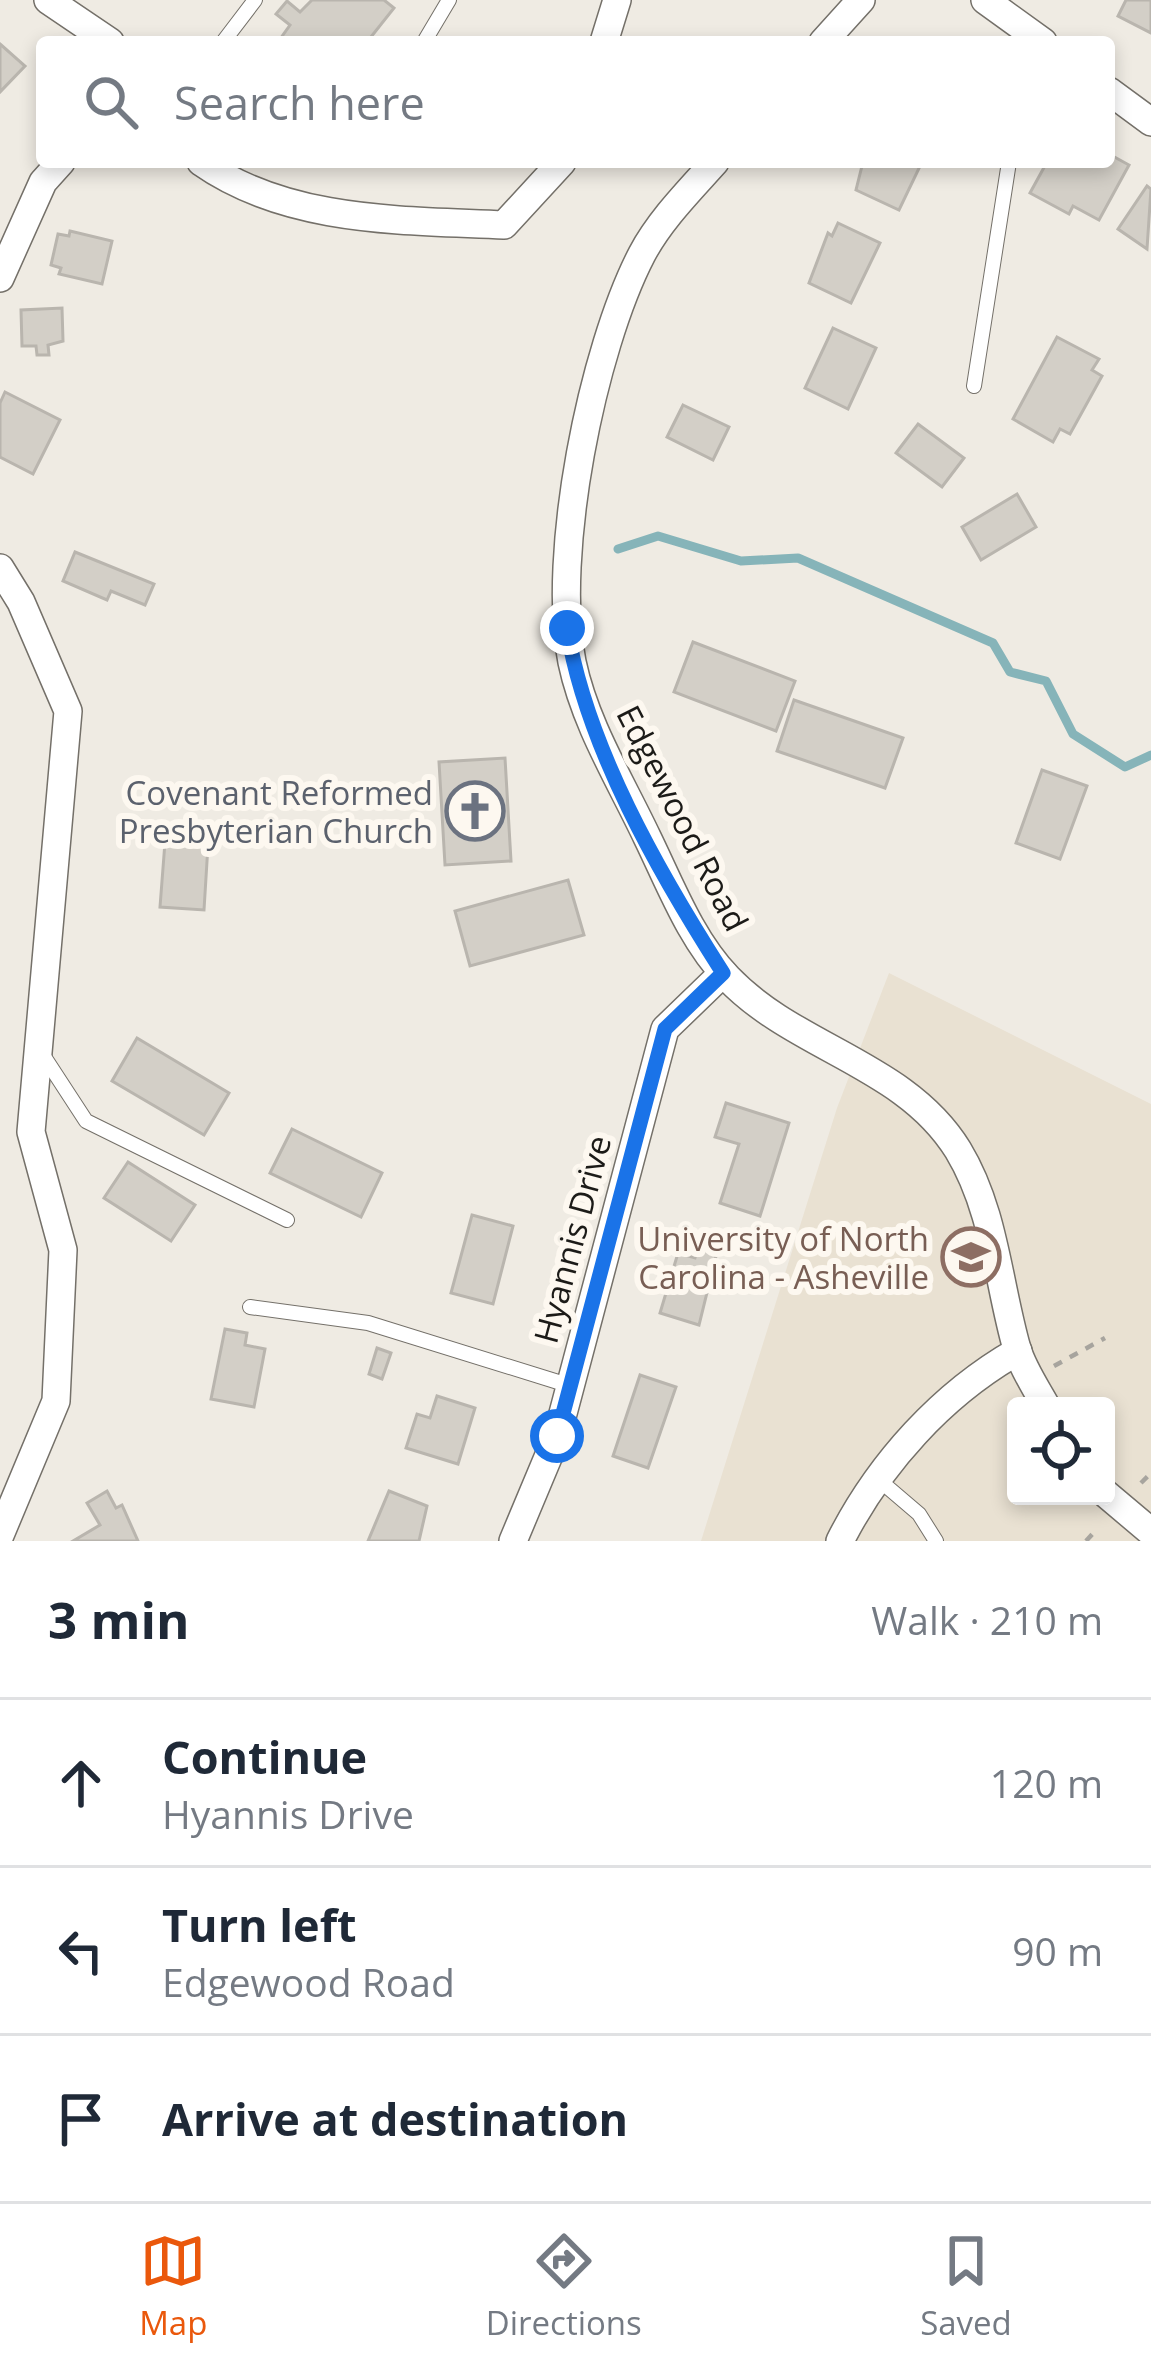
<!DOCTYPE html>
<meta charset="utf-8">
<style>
:root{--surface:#fff;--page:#f6f6f7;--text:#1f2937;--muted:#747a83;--line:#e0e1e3;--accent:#ea580c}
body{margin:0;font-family:"Open Sans",sans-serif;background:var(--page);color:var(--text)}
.controls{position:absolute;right:36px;bottom:36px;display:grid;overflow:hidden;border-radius:12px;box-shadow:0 6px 18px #0003}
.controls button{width:108px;height:108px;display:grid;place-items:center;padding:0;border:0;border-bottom:3px solid var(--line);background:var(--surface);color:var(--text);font:60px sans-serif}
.stop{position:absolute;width:36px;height:36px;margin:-27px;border:9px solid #1a73e8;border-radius:50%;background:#fff}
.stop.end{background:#1a73e8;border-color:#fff;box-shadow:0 3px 12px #0008}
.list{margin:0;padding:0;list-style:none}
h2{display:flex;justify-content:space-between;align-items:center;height:156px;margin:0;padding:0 48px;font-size:51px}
h2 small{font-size:39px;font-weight:400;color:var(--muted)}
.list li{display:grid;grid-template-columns:78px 1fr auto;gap:36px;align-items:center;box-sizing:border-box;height:168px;padding:0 48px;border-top:3px solid var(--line)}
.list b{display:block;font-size:45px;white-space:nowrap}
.list p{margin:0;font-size:39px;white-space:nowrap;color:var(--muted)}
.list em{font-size:39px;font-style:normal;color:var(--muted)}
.icon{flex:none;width:66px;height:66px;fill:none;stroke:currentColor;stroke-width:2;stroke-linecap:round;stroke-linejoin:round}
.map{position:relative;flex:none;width:1151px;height:1541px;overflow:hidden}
.search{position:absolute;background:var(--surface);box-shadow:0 6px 18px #0003;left:36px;right:36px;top:36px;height:132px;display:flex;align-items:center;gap:30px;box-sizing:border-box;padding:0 42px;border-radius:12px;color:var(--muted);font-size:45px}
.sheet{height:660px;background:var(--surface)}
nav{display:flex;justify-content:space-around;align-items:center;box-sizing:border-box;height:168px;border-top:3px solid var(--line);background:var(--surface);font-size:33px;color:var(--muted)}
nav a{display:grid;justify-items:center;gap:6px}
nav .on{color:var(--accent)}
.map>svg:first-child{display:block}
.built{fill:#e9e1d2;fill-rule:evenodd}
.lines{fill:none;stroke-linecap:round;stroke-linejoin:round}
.stream{stroke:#86b4b9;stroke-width:9}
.building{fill:#d3cfc7;stroke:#b9b5ae;stroke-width:3}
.service-casing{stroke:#747069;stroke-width:16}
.minor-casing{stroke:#747069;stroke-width:30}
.path{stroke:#a7a49e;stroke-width:4.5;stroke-dasharray:9 9;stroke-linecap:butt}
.service{stroke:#fff;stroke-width:14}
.minor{stroke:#fff;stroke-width:27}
.route{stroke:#1a73e8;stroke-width:15}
.labels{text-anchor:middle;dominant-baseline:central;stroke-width:12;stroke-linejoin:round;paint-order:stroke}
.worship-label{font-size:33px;fill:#5b616d;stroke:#fdf8f0;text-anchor:end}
.street-label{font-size:33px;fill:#1c1b18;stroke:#fdf8f0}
.education-label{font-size:33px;fill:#785e54;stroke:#fdf8f0;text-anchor:end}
</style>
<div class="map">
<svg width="1151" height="1541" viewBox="0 0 1151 1541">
<rect width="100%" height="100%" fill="#efebe3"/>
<path class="built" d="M889 973 1151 1104V1541H701L837 1108ZM1016 1406H1106V1496H1016Z"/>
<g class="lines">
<path class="stream" d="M618 549 658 536 741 561 798 558 993 643 1010 672 1046 681 1073 734 1125 767 1151 755"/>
</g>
<g class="building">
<path d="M384 0 394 8 367 42H278L290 25 276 14 287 1 300 12 312 0Z"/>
<path d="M1126 0H1151V33L1118 16Z"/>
<path d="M0 44 25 66 0 92Z"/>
<path d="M1109 154 1129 165 1099 220 1073 206 1069 214 1030 193 1047 162H1109Z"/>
<path d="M863 162H922L899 210 856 190Z"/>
<path d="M1147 186 1151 189 1147 249 1118 229Z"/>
<path d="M838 223 880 243 851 303 809 283 828 233 832 236Z"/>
<path d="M70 231 112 241 102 284 59 274 61 268 51 265 58 234 69 236Z"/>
<path d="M62 308 63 341 48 345 49 355H37L36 346H22L21 310Z"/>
<path d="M833 328 876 348 848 409 805 388Z"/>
<path d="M1057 337 1099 359 1092 370 1102 376 1070 434 1060 429 1053 442 1013 419Z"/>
<path d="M5 392 60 420 33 474 0 457V403Z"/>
<path d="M683 405 729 427 713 460 667 437Z"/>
<path d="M918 424 964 458 942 487 896 453Z"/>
<path d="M1017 494 1036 527 981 560 962 527Z"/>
<path d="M75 552 154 584 145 605 111 591 107 600 63 581Z"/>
<path d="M693 642 795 681 776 731 674 692Z"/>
<path d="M794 700 903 738 885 788 777 751Z"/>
<path d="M505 758 511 861 445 865 439 762Z"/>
<path d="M1042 770 1087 786 1060 859 1016 843Z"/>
<path d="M165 842 208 845 204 910 160 907Z"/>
<path d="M568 880 584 935 470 966 455 911Z"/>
<path d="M137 1038 229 1093 204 1135 112 1081Z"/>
<path d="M726 1103 789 1123 760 1216 720 1203 739 1144 715 1137Z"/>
<path d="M292 1129 382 1173 361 1217 270 1173Z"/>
<path d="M128 1162 195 1205 171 1241 104 1198Z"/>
<path d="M472 1215 513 1226 493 1304 451 1293Z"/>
<path d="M699 1243 718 1248 699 1325 660 1313 678 1253 695 1258Z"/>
<path d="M225 1329 247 1333 245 1345 265 1349 254 1407 211 1399Z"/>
<path d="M377 1348 391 1353 382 1379 369 1374Z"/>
<path d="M640 1375 676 1387 648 1468 613 1456Z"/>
<path d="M437 1396 475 1408 458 1464 406 1448 417 1414 430 1418Z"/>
<path d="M107 1491 116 1508 122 1505 138 1541H73L100 1525 87 1503Z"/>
<path d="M389 1491 427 1506 419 1541H368Z"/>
</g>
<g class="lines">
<defs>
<g id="service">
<path d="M223 42 255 0"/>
<path d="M424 42 449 0"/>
<path d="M974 386 1009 162"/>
<path d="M41 1052 86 1121 287 1220"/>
<path d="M250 1307 368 1323 571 1386"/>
<path d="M878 1479 919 1514 936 1541"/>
</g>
<g id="minor">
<path d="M48 0 110 42"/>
<path d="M985 0 1043 42"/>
<path d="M604 42 617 0"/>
<path d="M823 42 861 0"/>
<path d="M1109 91 1151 122"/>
<path d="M201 162C288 223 402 220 504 225L562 162"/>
<path d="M715 162C689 191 660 220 642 254 592 350 551 555 572 662 585 724 620 780 647 837 670 884 691 940 728 978 796 1049 905 1064 958 1150 995 1211 998 1283 1017 1349 1023 1369 1036 1388 1046 1406"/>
<path d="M0 278 43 182 61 162"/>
<path d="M0 568 21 602 68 711 31 1132 63 1250 56 1401 0 1535"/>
<path d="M1106 1494 1151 1532"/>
<path d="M513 1541 557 1436 665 1029 723 973"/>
<path d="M840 1541C879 1464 942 1394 1018 1351"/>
</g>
</defs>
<use href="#service" class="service-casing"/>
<use href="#minor" class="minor-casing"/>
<g class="path">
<path d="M1054 1366 1105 1338"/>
<path d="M1141 1483 1151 1473"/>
<path d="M1086 1541 1098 1528"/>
</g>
<use href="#service" class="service"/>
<use href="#minor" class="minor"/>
</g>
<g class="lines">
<path class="route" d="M557 1436 665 1029 723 973C659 873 586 746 567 628"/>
</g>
<defs>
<symbol id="church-ring" viewBox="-11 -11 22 22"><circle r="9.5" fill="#fdf8f0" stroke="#6b7280" stroke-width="1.5"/><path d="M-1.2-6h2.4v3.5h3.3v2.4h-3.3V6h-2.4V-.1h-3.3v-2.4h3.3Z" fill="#6b7280"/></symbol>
<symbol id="university-ring" viewBox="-11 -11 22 22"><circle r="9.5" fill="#fdf8f0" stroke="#8d6e63" stroke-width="1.5"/><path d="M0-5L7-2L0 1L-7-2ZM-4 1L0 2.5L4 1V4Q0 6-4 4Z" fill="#8d6e63"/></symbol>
</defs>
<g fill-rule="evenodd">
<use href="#church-ring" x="442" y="778" width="66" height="66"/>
<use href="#university-ring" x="938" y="1224" width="66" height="66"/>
</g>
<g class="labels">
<g class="worship-label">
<text x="433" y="792">Covenant Reformed<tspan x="433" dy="38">Presbyterian Church</tspan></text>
</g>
<g class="street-label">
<text transform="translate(683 818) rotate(63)">Edgewood Road</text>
<text transform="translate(572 1239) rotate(-75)">Hyannis Drive</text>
</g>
<g class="education-label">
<text x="929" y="1238">University of North<tspan x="929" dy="38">Carolina - Asheville</tspan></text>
</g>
</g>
</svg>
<div class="controls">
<button><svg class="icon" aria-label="locate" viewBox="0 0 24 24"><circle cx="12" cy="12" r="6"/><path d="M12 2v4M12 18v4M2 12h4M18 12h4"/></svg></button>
</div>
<div class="stop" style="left:557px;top:1436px"></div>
<div class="stop end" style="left:567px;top:628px"></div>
<div class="search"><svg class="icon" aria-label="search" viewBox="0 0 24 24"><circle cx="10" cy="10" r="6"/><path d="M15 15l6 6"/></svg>Search here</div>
</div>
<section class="sheet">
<h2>3 min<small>Walk · 210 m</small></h2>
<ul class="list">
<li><svg class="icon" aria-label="ahead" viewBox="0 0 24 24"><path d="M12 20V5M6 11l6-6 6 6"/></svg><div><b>Continue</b><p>Hyannis Drive</p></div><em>120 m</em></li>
<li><svg class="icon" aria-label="left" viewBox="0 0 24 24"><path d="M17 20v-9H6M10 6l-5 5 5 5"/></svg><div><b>Turn left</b><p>Edgewood Road</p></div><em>90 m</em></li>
<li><svg class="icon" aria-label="arrive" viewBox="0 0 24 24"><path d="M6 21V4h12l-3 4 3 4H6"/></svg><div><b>Arrive at destination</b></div></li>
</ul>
</section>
<nav>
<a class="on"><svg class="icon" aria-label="map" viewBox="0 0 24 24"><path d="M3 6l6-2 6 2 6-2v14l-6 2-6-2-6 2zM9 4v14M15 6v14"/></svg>Map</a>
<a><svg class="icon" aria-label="directions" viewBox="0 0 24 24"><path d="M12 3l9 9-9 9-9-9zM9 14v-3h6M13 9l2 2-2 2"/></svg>Directions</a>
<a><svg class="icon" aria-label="saved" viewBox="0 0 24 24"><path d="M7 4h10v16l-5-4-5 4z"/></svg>Saved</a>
</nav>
